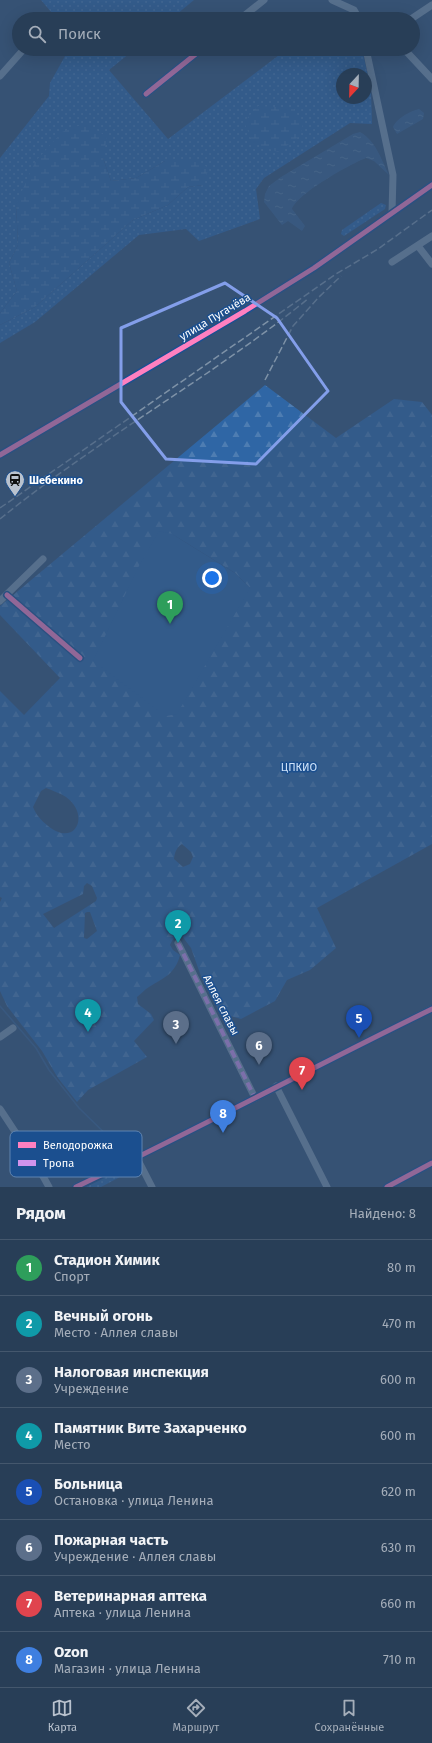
<!DOCTYPE html>
<html lang="ru">
<meta charset="utf-8">
<style>
:root{--surface:#283e57;--page:#30455d;--text:#f1f3f6;--muted:#a5aeba;--line:#44576d;--accent:#b9c2ce}
body{margin:0;font-family:"Fira Sans",sans-serif;background:var(--page);color:var(--text)}
.compass{position:absolute;left:336px;top:68px;width:36px;height:36px;border-radius:50%;background:var(--surface);box-shadow:0 4px 16px #0002;rotate:202deg}
.you{position:absolute;left:212px;top:578px;width:14px;height:14px;margin:-10px;border:3px solid #fff;border-radius:50%;background:#1a73e8;box-shadow:0 0 0 6px #1a73e833}
.badge{display:grid;place-items:center;width:26px;height:26px;border-radius:50%;background:var(--accent);color:#fff;font-size:13px;font-weight:700}
.pin{position:absolute;translate:-50% -33px;filter:drop-shadow(0 1px 2px #0008)}
.pin::after{content:'';position:absolute;top:21px;width:14px;height:12px;background:inherit;clip-path:polygon(0 0,100% 0,50% 100%)}
.list{margin:0;padding:0;list-style:none}
h2{display:flex;justify-content:space-between;align-items:center;height:52px;margin:0;padding:0 16px;font-size:17px}
h2 small{font-size:13px;font-weight:400;color:var(--muted)}
.list li{display:grid;grid-template-columns:26px 1fr auto;gap:12px;align-items:center;box-sizing:border-box;height:56px;padding:0 16px;border-top:1px solid var(--line)}
.list b{display:block;font-size:15px;white-space:nowrap}
.list p{margin:0;font-size:13px;white-space:nowrap;color:var(--muted)}
.list em{font-size:13px;font-style:normal;color:var(--muted)}
.icon{flex:none;width:22px;height:22px;fill:none;stroke:currentColor;stroke-width:2;stroke-linecap:round;stroke-linejoin:round}
.map{position:relative;flex:none;width:432px;height:1187px;overflow:hidden}
.search{position:absolute;background:var(--surface);box-shadow:0 4px 16px #0002;left:12px;right:12px;top:12px;height:44px;display:flex;align-items:center;gap:10px;box-sizing:border-box;padding:0 14px;border-radius:22px;color:var(--muted);font-size:15px}
.sheet{height:500px;background:var(--surface)}
nav{display:flex;justify-content:space-around;align-items:center;box-sizing:border-box;height:56px;border-top:1px solid var(--line);background:var(--surface);font-size:11px;color:var(--muted)}
nav a{display:grid;justify-items:center;gap:2px}
nav .on{color:var(--accent)}
.map>svg:first-child{display:block}
.grass{fill:url(#grass-dots);fill-rule:evenodd}
.forest{fill:url(#forest-firs);fill-rule:evenodd}
.wetland{fill:url(#wetland-marsh)}
.garden{fill:#2f66a5}
.water{fill:url(#water-ripples)}
.lines{fill:none;stroke-linecap:round;stroke-linejoin:round}
.stream{stroke:#3b618d;stroke-width:1.5}
.minor{stroke:#7d92a8;stroke-width:7}
.rail{stroke:#7e92a7;stroke-width:1.5;stroke-dasharray:7 3;stroke-linecap:butt}
.quiet{stroke:#d193ec;stroke-width:4;stroke-dasharray:8 4;stroke-linecap:butt}
.cycleway-casing{stroke:#1b4f8f;stroke-width:8}
.cycleway{stroke:#ff80c0;stroke-width:5}
.marked{fill:none;stroke:#839eea;stroke-width:3;stroke-linejoin:round}
.labels{text-anchor:middle;dominant-baseline:central;stroke-width:3;stroke-linejoin:round;paint-order:stroke}
.street-label{font-size:11px;fill:#fff;stroke:#1b4f8f}
.poi-label{font-size:11px;font-weight:bold;fill:#fff;stroke:#1b4f8f;text-anchor:start}
.park-label{font-size:11px;fill:#cfe3fa;stroke:#1b4f8f}
.key{fill:#1b4f8f;stroke:#5f84b1;stroke-width:1}
.key-label{font-size:11px;fill:#fff}
</style>
<div class="map">
<svg width="432" height="1187" viewBox="0 0 432 1187">
<defs>
<pattern id="grass-dots" width="8" height="8" patternUnits="userSpaceOnUse"><rect width="8" height="8" fill="#2f66a5"/><path d="M2 2h.1M6 6h.1" fill="none" stroke="#4e7db2" stroke-width="1.8" stroke-linecap="round"/></pattern>
<pattern id="forest-firs" width="22" height="20" patternUnits="userSpaceOnUse"><rect width="22" height="20" fill="#2f66a5"/><path d="M5 1l3.5 6h-7zM16 11l3.5 6h-7z" fill="#4e7db2"/></pattern>
<pattern id="wetland-marsh" width="20" height="14" patternUnits="userSpaceOnUse"><rect width="20" height="14" fill="#2f66a5"/><path d="M1 5h8M5 5V1M11 12h8M15 12V8" fill="none" stroke="#4e7db2"/></pattern>
<pattern id="water-ripples" width="26" height="14" patternUnits="userSpaceOnUse"><rect width="26" height="14" fill="#3b618d"/><path d="M2 4q2-2 4 0t4 0M15 11q2-2 4 0t4 0" fill="none" stroke="#58799e"/></pattern>
</defs>
<rect width="100%" height="100%" fill="#365274"/>
<g class="grass">
<path d="M41 0H194L171 19H57Z"/>
<path d="M69 49H135L109 70 168 139 287 49H362L371 89 372 124 350 123 264 178 256 189 260 219 199 241 186 229 139 235 35 322 0 343V325L35 307 133 220 168 205 188 187 203 185 165 161 136 178 111 181 103 158 16 204 18 245 9 263 17 291 0 313V158L49 96 50 83ZM342 74H366V98H342Z"/>
<path d="M381 203 386 205 385 209 344 236 341 234 342 230Z"/>
<path d="M132 1164 137 1168 101 1187H86Z"/>
</g>
<path class="forest" d="M265 385 336 438 394 399 422 402 432 415V844L317 908 336 948 310 970 287 980 275 1001 241 1019 220 1013 202 979 191 948 182 936C175 936 173 938 170 945L173 950 180 955C175 974 165 977 149 987 145 989 141 994 137 997L138 1004 151 1014 154 1020 134 1041 147 1057 88 1090 77 1102 58 1078 42 1051 7 1006 0 991V902L2 898 0 897V691L24 715 60 678 0 615V606ZM172 534 235 573 250 588ZM46 788C53 791 60 793 66 797 91 815 75 848 48 826 41 820 36 815 33 807L41 791ZM182 844 191 852 193 857 190 864 183 867 174 859C175 852 176 848 182 844ZM87 883 92 886 97 898 96 901 54 928 43 914 83 894 84 886ZM87 912H90L97 931 87 939 84 938 85 913Z"/>
<g class="wetland">
<path d="M258 106 293 108 303 124 300 136 278 152 253 143 244 122Z"/>
<path d="M86 123 107 137 103 158 111 181 136 178 165 161H196L209 168 203 185 188 187 168 205 133 220 35 307 0 325V313L17 291 9 263 18 245 16 204 35 162 62 132Z"/>
</g>
<path class="garden" d="M159 531 172 534 235 573 250 588 177 714 166 716 93 661 139 566Z"/>
<g class="water">
<path d="M419 109 424 113 423 119 397 134 393 127C396 119 410 111 419 109Z"/>
<path d="M360 132C376 141 381 159 389 175L374 161 366 158C350 164 297 194 292 209L305 226 302 231 288 221 282 225 264 202 265 194 269 186 281 177 353 134Z"/>
</g>
<g class="lines">
<path class="stream" d="M0 1006 36 1048 49 1070 79 1108 122 1150"/>
<g class="minor">
<path d="M332 0 354 10 359 19"/>
<path d="M240 19 264 0"/>
<path d="M411 19 432 5"/>
<path d="M366 49 393 175 392 213"/>
<path d="M404 49 432 79"/>
<path d="M0 76 24 49"/>
<path d="M146 94 202 49"/>
<path d="M418 246 432 264"/>
<path d="M392 262 432 236"/>
<path d="M0 455 245 311 314 268 432 185"/>
<path d="M7 595 80 658"/>
<path d="M0 601 43 559"/>
<path d="M178 943 255 1098"/>
<path d="M0 1037 13 1028"/>
<path d="M276 1086 327 1187"/>
<path d="M0 1109 35 1162 49 1187"/>
<path d="M137 1158 152 1187"/>
<path d="M76 1187C196 1130 313 1067 432 1009"/>
<path d="M387 1187 432 1163"/>
</g>
<g class="rail">
<path d="M265 380 293 326 319 297 341 276"/>
<path d="M0 508 336 274 378 249 432 210"/>
<path d="M0 519C98 439 211 378 309 298"/>
</g>
<path class="quiet" d="M178 943 255 1098"/>
<defs>
<g id="cycleway">
<path d="M146 94 202 49"/>
<path d="M0 455 245 311 314 268 432 185"/>
<path d="M7 595 80 658"/>
<path d="M76 1187C196 1130 313 1067 432 1009"/>
<path d="M387 1187 432 1163"/>
</g>
</defs>
<use href="#cycleway" class="cycleway-casing"/>
<use href="#cycleway" class="cycleway"/>
</g>
<path d="M0 0H432V1187H0ZM225 283 277 318 328 391 256 464 166 459 121 402V328Z" fill="#365274" fill-opacity=".55" fill-rule="evenodd"/>
<path class="marked" d="M225 283 277 318 328 391 256 464 166 459 121 402V328Z"/>
<defs>
<symbol id="station-pin" viewBox="-11 -11 22 30"><path d="M0 17L-7.5 6A9.5 9.5 0 1 1 7.5 6Z" fill="#b9c2ce" stroke="#1b4f8f"/><path d="M-3-6H3Q5-6 5-4V2Q5 4 3 4L4.5 6H3L1.5 4h-3L-3 6H-4.5L-3 4Q-5 4-5 2V-4Q-5-6-3-6ZM-3.5-4v3h7v-3ZM-3.5 1v1.5H-2V1ZM2 1v1.5H3.5V1Z" fill="#111"/></symbol>
</defs>
<g fill-rule="evenodd">
<use href="#station-pin" x="4" y="469" width="22" height="30"/>
</g>
<g class="labels">
<g class="street-label">
<text transform="translate(215 317) rotate(-31)">улица Пугачёва</text>
<text transform="translate(221 1005) rotate(63)">Аллея славы</text>
</g>
<g class="poi-label">
<text x="29" y="480">Шебекино</text>
</g>
<g class="park-label">
<text x="299" y="767">ЦПКИО</text>
</g>
</g>
<rect x="10" y="1131" width="132" height="46" rx="6" class="key"/>
<rect x="18" y="1142" width="18" height="6" fill="#ff80c0"/>
<rect x="18" y="1160" width="18" height="6" fill="#d193ec"/>
<g class="key-label">
<text x="43" y="1149">Велодорожка</text>
<text x="43" y="1167">Тропа</text>
</g>
</svg>
<svg class="compass" viewBox="-18 -18 36 36"><path d="M0-13l5 13h-10z" fill="#e53935"/><path d="M0 13l5-13h-10z" fill="#a5aeba"/></svg>
<div class="you"></div>
<div class="pin badge" style="left:170px;top:624px;background:#2e9e5b">1</div>
<div class="pin badge" style="left:178px;top:943px;background:#0f9aa8">2</div>
<div class="pin badge" style="left:176px;top:1044px;background:#5c6f8a">3</div>
<div class="pin badge" style="left:88px;top:1032px;background:#0f9aa8">4</div>
<div class="pin badge" style="left:359px;top:1038px;background:#1a4fb4">5</div>
<div class="pin badge" style="left:259px;top:1065px;background:#5c6f8a">6</div>
<div class="pin badge" style="left:302px;top:1090px;background:#e0444e">7</div>
<div class="pin badge" style="left:223px;top:1133px;background:#3f7fe0">8</div>
<div class="search"><svg class="icon" aria-label="search" viewBox="0 0 24 24"><circle cx="10" cy="10" r="6"/><path d="M15 15l6 6"/></svg>Поиск</div>
</div>
<section class="sheet">
<h2>Рядом<small>Найдено: 8</small></h2>
<ul class="list">
<li><span class="badge" style="background:#2e9e5b">1</span><div><b>Стадион Химик</b><p>Спорт</p></div><em>80 m</em></li>
<li><span class="badge" style="background:#0f9aa8">2</span><div><b>Вечный огонь</b><p>Место · Аллея славы</p></div><em>470 m</em></li>
<li><span class="badge" style="background:#5c6f8a">3</span><div><b>Налоговая инспекция</b><p>Учреждение</p></div><em>600 m</em></li>
<li><span class="badge" style="background:#0f9aa8">4</span><div><b>Памятник Вите Захарченко</b><p>Место</p></div><em>600 m</em></li>
<li><span class="badge" style="background:#1a4fb4">5</span><div><b>Больница</b><p>Остановка · улица Ленина</p></div><em>620 m</em></li>
<li><span class="badge" style="background:#5c6f8a">6</span><div><b>Пожарная часть</b><p>Учреждение · Аллея славы</p></div><em>630 m</em></li>
<li><span class="badge" style="background:#e0444e">7</span><div><b>Ветеринарная аптека</b><p>Аптека · улица Ленина</p></div><em>660 m</em></li>
<li><span class="badge" style="background:#3f7fe0">8</span><div><b>Ozon</b><p>Магазин · улица Ленина</p></div><em>710 m</em></li>
</ul>
</section>
<nav>
<a class="on"><svg class="icon" aria-label="map" viewBox="0 0 24 24"><path d="M3 6l6-2 6 2 6-2v14l-6 2-6-2-6 2zM9 4v14M15 6v14"/></svg>Карта</a>
<a><svg class="icon" aria-label="directions" viewBox="0 0 24 24"><path d="M12 3l9 9-9 9-9-9zM9 14v-3h6M13 9l2 2-2 2"/></svg>Маршрут</a>
<a><svg class="icon" aria-label="saved" viewBox="0 0 24 24"><path d="M7 4h10v16l-5-4-5 4z"/></svg>Сохранённые</a>
</nav>
